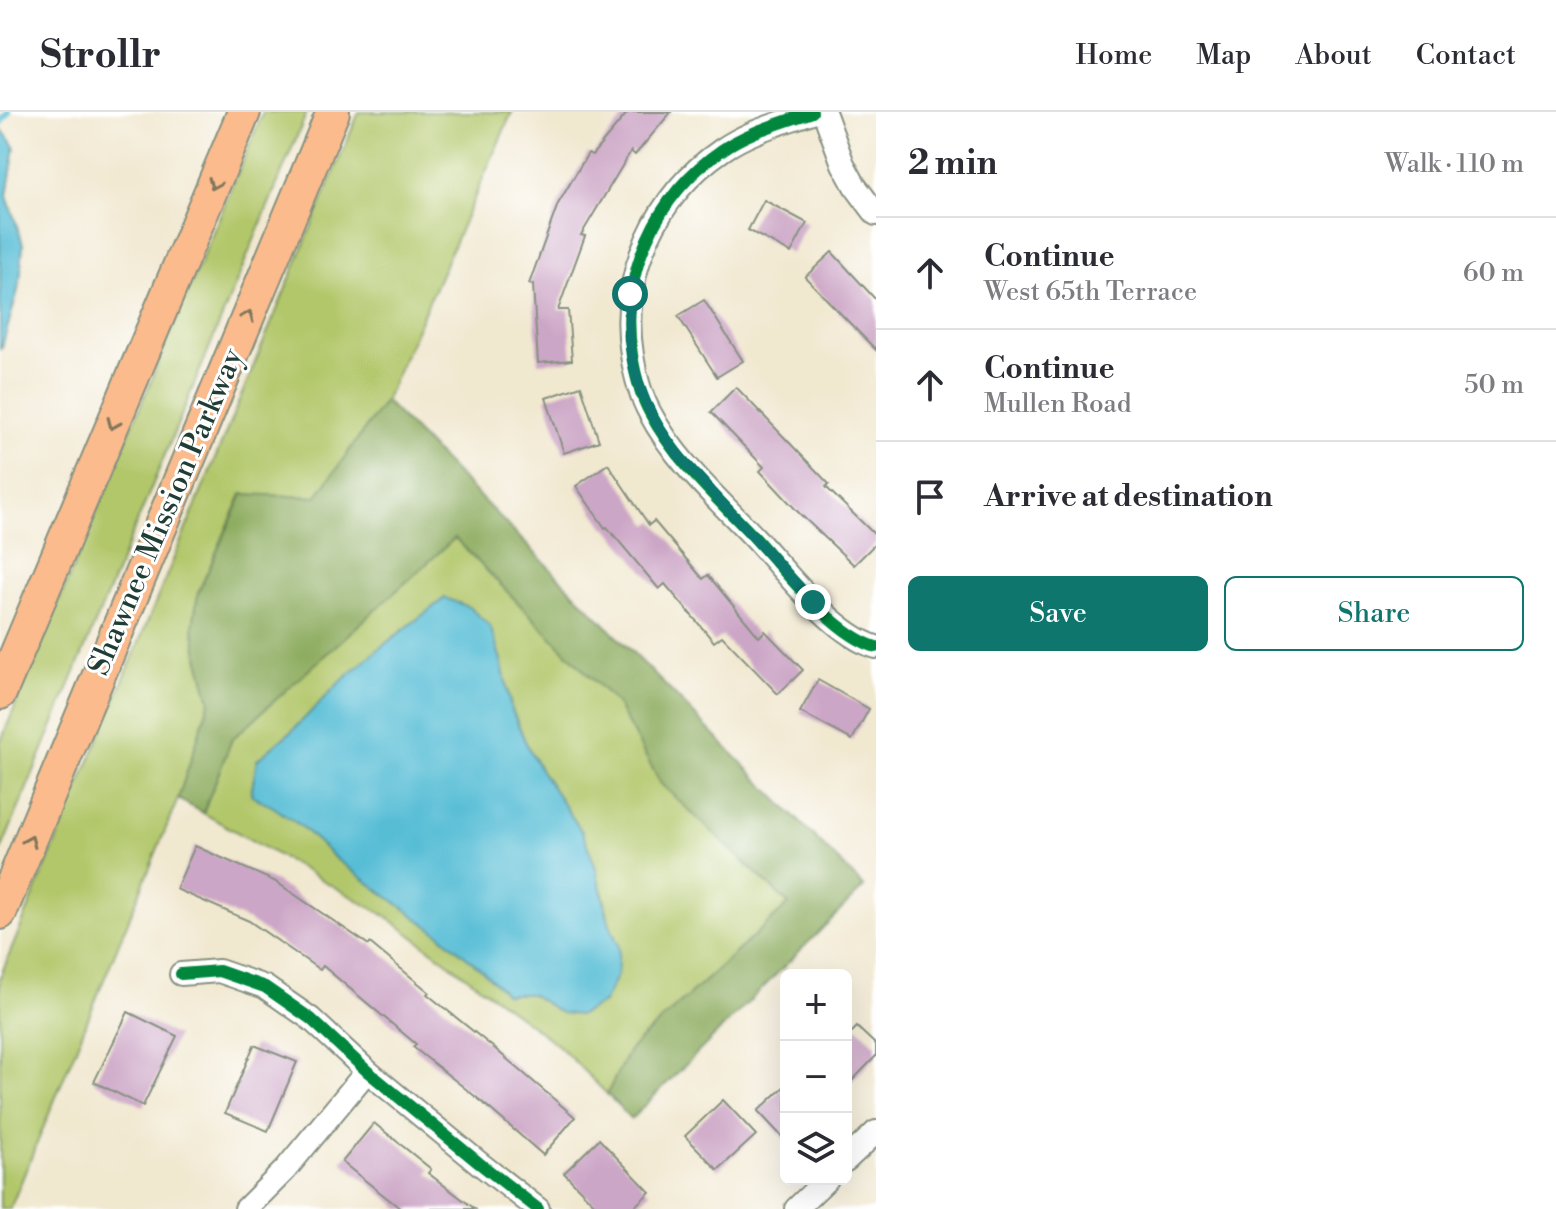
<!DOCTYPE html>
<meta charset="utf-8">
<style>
:root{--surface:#fff;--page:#f2f2f3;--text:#2b2b33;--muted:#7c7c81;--line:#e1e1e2;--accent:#0f766e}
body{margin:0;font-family:"Libre Bodoni",serif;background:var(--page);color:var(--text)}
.controls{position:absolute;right:24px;bottom:24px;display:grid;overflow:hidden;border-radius:12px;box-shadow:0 8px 32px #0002}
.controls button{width:72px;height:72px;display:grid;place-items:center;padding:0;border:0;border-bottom:2px solid var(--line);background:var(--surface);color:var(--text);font:40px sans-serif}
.stop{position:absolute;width:24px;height:24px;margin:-18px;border:6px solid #0f766e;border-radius:50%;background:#fff}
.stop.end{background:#0f766e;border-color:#fff;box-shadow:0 2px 8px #0008}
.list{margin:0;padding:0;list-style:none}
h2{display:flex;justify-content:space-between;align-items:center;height:104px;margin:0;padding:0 32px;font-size:34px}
h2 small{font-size:26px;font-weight:400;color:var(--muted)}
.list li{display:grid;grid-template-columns:52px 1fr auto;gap:24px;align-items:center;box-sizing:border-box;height:112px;padding:0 32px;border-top:2px solid var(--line)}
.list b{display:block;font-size:30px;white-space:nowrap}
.list p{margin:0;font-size:26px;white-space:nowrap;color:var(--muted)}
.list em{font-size:26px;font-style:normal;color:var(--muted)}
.actions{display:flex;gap:16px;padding:24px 32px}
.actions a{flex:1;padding:18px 0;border:2px solid var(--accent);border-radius:12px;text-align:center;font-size:28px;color:var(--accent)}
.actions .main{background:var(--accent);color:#fff}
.icon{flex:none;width:44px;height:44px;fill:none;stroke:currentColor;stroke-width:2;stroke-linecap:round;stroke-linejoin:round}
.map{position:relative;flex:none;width:876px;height:1097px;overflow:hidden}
header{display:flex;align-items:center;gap:48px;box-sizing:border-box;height:112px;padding:0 40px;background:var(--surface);border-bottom:2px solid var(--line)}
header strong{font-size:38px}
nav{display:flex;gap:44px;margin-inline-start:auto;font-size:28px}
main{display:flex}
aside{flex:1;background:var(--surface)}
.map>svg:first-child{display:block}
.green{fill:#b2c76b;stroke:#688250;stroke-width:2;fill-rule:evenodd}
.forest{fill:#8dac5f;stroke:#56744a;stroke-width:2}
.water{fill:#57bdd5;stroke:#3b7d84;stroke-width:2}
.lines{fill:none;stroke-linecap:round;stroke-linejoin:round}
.stream{stroke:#57bdd5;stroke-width:7}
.building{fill:#cca6c6}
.minor-casing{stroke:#889282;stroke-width:26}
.highway-casing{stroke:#889282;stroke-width:36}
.minor{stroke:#fff;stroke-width:22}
.highway{stroke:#fbbb8c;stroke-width:32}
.cycleway-casing{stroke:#fff;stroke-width:17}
.cycleway{stroke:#00873e;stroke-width:12}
.oneway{stroke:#82765c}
.route{stroke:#0f766e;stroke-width:10}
.labels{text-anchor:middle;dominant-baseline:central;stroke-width:6;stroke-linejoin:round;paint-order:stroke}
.street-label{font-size:30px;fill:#1f3d34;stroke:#fff}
</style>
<header>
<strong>Strollr</strong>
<nav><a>Home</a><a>Map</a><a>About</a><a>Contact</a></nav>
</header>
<main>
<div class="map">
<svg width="876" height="1097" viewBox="0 0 876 1097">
<rect width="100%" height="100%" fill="#fff"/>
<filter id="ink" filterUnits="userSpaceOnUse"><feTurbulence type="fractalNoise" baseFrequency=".0125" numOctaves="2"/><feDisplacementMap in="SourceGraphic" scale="16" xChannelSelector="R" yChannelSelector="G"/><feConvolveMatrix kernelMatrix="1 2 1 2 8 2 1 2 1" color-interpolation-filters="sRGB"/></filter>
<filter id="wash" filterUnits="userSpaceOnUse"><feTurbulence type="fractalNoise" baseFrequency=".006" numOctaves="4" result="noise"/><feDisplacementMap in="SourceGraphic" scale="32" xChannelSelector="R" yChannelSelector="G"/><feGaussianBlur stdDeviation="1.8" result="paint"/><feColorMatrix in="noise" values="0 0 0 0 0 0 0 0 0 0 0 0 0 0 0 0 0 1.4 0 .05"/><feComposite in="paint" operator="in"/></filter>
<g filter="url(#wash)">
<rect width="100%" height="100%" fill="#f1e8d0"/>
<g class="green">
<path d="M263 0H307L0 741V631Z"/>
<path d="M359 0H512L385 289 316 385 242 382 198 481 193 515 199 548 210 588 178 687 10 1097H0V865Z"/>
<path d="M454 425 617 592 661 672 789 792 629 938 607 982 559 934 386 804 203 701 232 627ZM445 486 501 548 511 595 525 629 540 657 582 720 604 785 609 810 619 835 561 901 531 882H506L481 857 442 824 336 747 301 714 272 694 251 683 257 649 294 617 336 574 381 535Z"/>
</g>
<path class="forest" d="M385 289 864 775 631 1007 607 982 629 938 789 792 661 672 617 592 455 426 232 627 203 701 178 687 210 589 199 548 193 515 198 481 243 382 316 385Z"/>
<g class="water">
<path d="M0 15 15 35 7 84 23 132 20 171 2 235 0 237Z"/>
<path d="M445 486 469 495 490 514 501 548 511 596 525 629 540 657 582 720 595 753 609 810 619 835 617 863 603 891 580 903 561 901 531 882H506L481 857 442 824 336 747 301 714 272 694 251 683 257 648 294 617 336 574 381 535Z"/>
</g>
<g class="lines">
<path class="stream" d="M0 11 8 0"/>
</g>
<g id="blocks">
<g class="building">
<path d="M628 0H671L635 43 631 39 581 123 585 124 558 198H568L572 248 538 251 533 173 529 172 558 92 588 41 592 43Z"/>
<path d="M764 88 807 111 791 141 748 118Z"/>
<path d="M832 140 876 188V238L805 165Z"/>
<path d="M704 188 743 249 717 265 678 204Z"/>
<path d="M581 274 599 329 564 341 546 286Z"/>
<path d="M736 275 829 372 826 375 876 424V431L854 453 799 401 760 359 764 355 711 300Z"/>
<path d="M608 352 649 413 654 409 703 467 708 463 759 525 765 519 803 558 778 582 722 524 714 530 665 472 659 477 607 415 605 416 576 374Z"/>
<path d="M818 568 869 597 852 628 800 600Z"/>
<path d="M195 734 276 770 369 833 370 831 429 880 427 882 494 936 575 1005 543 1043 481 989 413 935 416 932 323 854 320 858 249 809 176 777Z"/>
<path d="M128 900 177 924 143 994 94 970Z"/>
<path d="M857 915 876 933V944L846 975V926Z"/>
<path d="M254 933 297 950 268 1019 225 1001Z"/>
<path d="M786 973V1029L758 999Z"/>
<path d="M723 988 756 1023 718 1058 685 1024Z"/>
<path d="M374 1011 431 1057 428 1061 475 1097H401L342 1050Z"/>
<path d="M599 1027 650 1080 632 1097H599L564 1061Z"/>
</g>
</g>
</g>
<g filter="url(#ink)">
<use href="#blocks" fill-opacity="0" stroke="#889282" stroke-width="2"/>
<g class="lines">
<defs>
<g id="minor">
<path d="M812 0C782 11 749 19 722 38 656 83 619 162 632 243 635 262 640 283 650 301 675 349 718 387 755 426 785 459 834 523 876 535"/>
<path d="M824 0 843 52 855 74 876 102"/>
<path d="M181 862 219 859 265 875 311 907 367 959 479 1051 538 1097"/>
<path d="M846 1048 876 1020"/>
<path d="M246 1097 285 1058 367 959"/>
<path d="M796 1097 827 1067"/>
</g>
<g id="highway">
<path d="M0 581 244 0"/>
<path d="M0 801 333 0"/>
</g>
</defs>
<use href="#minor" class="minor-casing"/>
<use href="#highway" class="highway-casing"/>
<use href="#minor" class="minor"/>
<use href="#highway" class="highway"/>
<defs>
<g id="cycleway">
<path d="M812 0C782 11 749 19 722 38 656 83 619 162 632 243 635 262 640 283 650 301 675 349 718 387 755 426 785 459 834 523 876 535"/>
<path d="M181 862 219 859 265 875 311 907 367 959 479 1051 538 1097"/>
</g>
</defs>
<use href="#cycleway" class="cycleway-casing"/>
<use href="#cycleway" class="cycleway"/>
</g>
<defs><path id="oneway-chevron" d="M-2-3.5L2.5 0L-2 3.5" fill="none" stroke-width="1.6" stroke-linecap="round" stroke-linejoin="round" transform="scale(2)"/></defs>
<g class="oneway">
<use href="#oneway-chevron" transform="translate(214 72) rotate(113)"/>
<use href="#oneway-chevron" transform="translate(248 204) rotate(-67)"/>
<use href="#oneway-chevron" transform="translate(113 312) rotate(113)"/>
<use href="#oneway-chevron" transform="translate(30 729) rotate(-67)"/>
</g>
</g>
<g class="lines" filter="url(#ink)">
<path class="route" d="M630 182C630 196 628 212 629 226 634 273 651 309 680 345L813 490"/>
</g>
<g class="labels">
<g class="street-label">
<text transform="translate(166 400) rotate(-67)">Shawnee Mission Parkway</text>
</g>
</g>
</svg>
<div class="controls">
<button>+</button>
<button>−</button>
<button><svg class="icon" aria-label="layers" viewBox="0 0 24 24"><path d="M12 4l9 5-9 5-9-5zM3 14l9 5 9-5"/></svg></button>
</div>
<div class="stop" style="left:630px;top:182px"></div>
<div class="stop end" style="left:813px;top:490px"></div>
</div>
<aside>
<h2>2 min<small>Walk · 110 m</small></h2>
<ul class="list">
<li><svg class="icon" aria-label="ahead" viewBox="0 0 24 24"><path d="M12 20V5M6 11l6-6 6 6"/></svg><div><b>Continue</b><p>West 65th Terrace</p></div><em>60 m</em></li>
<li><svg class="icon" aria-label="ahead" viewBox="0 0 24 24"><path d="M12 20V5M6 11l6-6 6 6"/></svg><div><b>Continue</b><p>Mullen Road</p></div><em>50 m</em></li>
<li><svg class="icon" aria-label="arrive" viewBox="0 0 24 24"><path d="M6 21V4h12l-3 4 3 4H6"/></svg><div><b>Arrive at destination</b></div></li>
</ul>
<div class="actions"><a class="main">Save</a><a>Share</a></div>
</aside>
</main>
